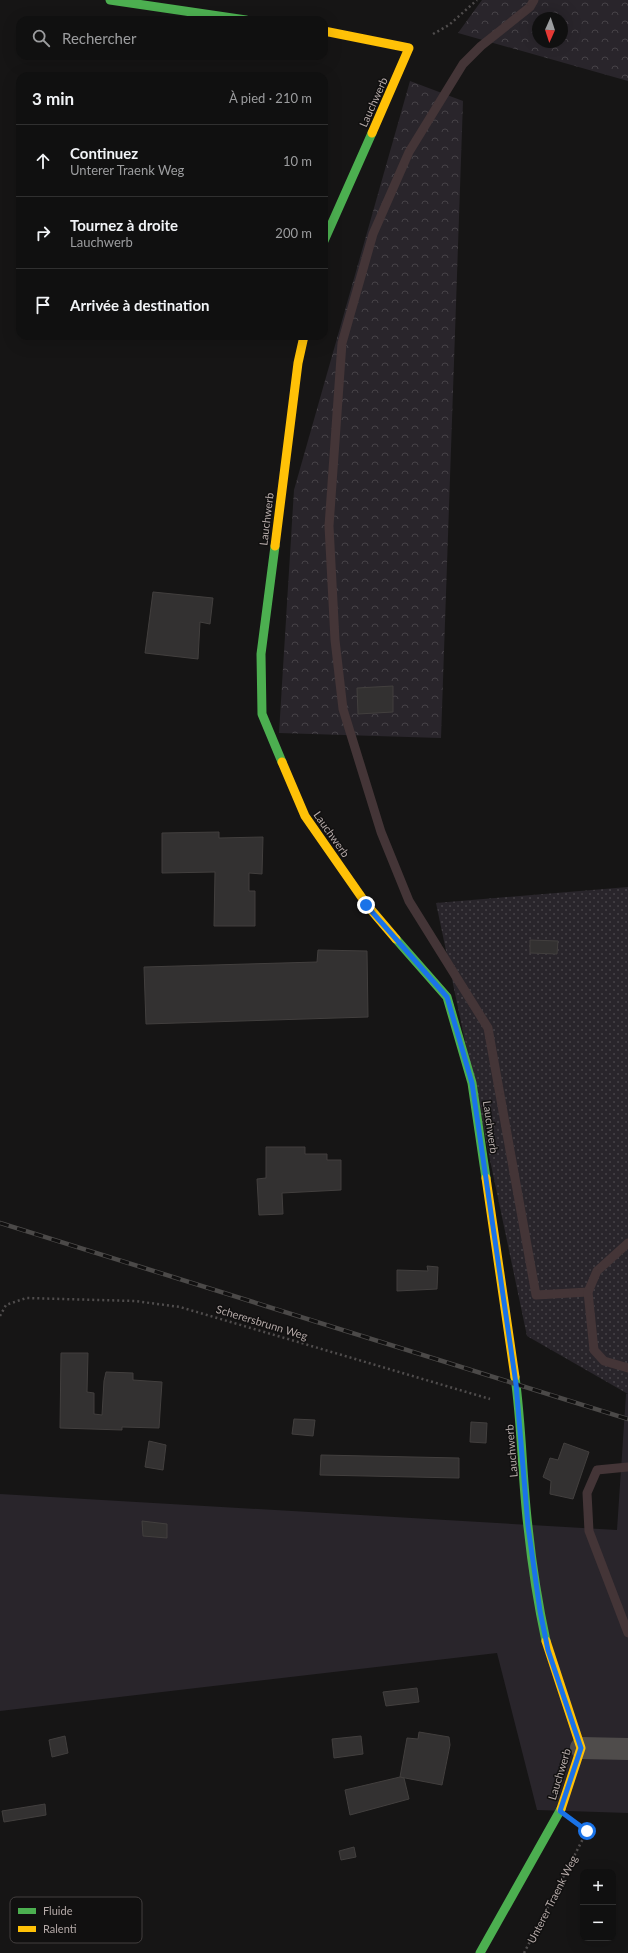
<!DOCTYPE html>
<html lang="fr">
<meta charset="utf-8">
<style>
:root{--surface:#101010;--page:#1e1e1e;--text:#f1f3f6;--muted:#9c9d9f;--line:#303030}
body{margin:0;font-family:Lato,sans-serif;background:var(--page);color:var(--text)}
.controls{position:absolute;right:12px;bottom:12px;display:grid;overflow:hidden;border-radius:8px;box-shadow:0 4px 16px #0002}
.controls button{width:36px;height:36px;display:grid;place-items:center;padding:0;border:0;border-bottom:1px solid var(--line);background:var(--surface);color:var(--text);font:20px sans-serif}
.compass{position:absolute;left:532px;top:12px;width:36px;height:36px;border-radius:50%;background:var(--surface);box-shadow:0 4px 16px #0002;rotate:183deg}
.stop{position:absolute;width:12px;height:12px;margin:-9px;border:3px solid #1a73e8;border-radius:50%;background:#fff}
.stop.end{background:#1a73e8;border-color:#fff;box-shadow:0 1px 4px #0008}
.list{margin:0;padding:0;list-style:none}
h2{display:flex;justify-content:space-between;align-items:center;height:52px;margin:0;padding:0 16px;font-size:17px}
h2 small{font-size:13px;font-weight:400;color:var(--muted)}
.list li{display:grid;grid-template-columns:26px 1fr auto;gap:12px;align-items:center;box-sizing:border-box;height:72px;padding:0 16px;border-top:1px solid var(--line)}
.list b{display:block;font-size:15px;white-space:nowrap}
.list p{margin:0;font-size:13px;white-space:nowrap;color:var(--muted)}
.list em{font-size:13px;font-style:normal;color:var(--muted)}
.icon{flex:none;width:22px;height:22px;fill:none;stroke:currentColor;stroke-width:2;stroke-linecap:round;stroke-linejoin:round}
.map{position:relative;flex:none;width:628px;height:1953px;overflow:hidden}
.search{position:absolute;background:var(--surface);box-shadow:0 4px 16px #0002;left:16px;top:16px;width:312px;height:44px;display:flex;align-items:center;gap:10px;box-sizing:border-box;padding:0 14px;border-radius:12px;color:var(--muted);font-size:15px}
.panel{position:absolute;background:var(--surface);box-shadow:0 4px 16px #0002;left:16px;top:72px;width:312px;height:268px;border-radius:12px}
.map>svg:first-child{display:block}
.green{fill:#29252b}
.forest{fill:url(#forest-crowns);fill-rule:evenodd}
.garden{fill:url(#garden-dots)}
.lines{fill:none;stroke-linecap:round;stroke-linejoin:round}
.stream{stroke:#443537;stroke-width:9}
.building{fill:#333131;stroke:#423f3e}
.path{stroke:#504d4d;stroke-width:2.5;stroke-dasharray:2 3;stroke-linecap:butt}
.street{stroke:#4f4c4b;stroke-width:22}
.fast{stroke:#4caf50;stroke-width:9}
.slow{stroke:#ffc107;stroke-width:9}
.rail-casing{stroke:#4b4948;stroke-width:4.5}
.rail{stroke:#111010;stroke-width:3;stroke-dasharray:9;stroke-linecap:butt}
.route{stroke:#1a73e8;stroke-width:5}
.labels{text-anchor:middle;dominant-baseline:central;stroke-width:3;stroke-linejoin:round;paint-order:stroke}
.street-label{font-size:11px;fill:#b5aaa8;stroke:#111010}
.key{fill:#111010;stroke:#423e3e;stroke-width:1}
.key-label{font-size:11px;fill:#b5aaa8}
</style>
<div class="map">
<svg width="628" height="1953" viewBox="0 0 628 1953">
<defs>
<pattern id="forest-crowns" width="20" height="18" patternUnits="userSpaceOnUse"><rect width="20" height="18" fill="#29252b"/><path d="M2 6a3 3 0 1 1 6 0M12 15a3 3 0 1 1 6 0" fill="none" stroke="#464247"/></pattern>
<pattern id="garden-dots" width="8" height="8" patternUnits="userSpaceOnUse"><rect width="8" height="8" fill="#29252b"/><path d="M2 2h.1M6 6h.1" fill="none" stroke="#464247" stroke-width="1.8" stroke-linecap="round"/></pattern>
</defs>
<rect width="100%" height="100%" fill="#161515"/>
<path class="green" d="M626 1394H628V1813L537 1810 497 1653 0 1711V1494L617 1530Z"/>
<g class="forest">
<path d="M482 0H628V81L458 33ZM538 18H562V42H538Z"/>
<path d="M410 81 463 101 441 738 279 733 294 490Z"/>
</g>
<path class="garden" d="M628 887V1394L527 1336 436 903Z"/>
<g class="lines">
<g class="stream">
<path d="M534 0 530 7 481 46 463 64 409 152 373 234 342 343 329 526 335 640 343 709 381 832 409 901 488 1028 536 1295 588 1292"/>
<path d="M628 1243 597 1271 588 1292 594 1350 604 1361 628 1368"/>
<path d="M628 1467 597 1470 587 1493 589 1531 628 1633"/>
</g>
</g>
<g class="building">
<path d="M153 592 213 598 210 624 200 622 198 659 145 653Z"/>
<path d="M393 686V712L358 714 357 688Z"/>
<path d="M219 832V838L263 837 262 874 249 873V891H255V926H214L215 872 162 873V833Z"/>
<path d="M530 940 558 941 557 954 530 953Z"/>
<path d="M318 950 367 951 368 1017 146 1024 144 967 317 962Z"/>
<path d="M266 1147H305V1154H327V1160H341V1190L282 1193 283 1214 259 1215 257 1179 266 1178Z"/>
<path d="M427 1266 438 1267 437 1289 397 1291V1270L428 1271Z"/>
<path d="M61 1353H88L87 1392 94 1393V1414L102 1415 104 1381 106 1372 133 1373V1380L162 1382 159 1428 122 1427V1430L60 1428Z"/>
<path d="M294 1419 315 1420 313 1436 292 1434Z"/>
<path d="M471 1422 487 1423 486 1443 470 1442Z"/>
<path d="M149 1441 166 1445 163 1470 145 1467Z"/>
<path d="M564 1443 589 1452 573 1499 550 1494 551 1481 543 1477 550 1458 558 1460Z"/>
<path d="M321 1455 459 1458V1478L320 1475Z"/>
<path d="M142 1521 167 1524V1538L143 1536Z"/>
<path d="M417 1688 419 1702 386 1706 383 1692Z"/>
<path d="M419 1732 449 1737 450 1745 442 1785 400 1777 407 1738 418 1739Z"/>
<path d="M65 1736 68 1753 52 1757 49 1740Z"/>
<path d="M361 1736 363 1754 334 1758 332 1739Z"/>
<path d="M400 1777 404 1778 409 1799 350 1815 345 1790Z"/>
<path d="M45 1804 46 1815 4 1822 2 1811Z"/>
<path d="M354 1847 356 1857 341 1860 339 1851Z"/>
</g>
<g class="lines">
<g class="path">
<path d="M433 34 449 25 477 0"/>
<path d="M0 1316 6 1305 26 1298 135 1301 180 1307 490 1399"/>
<path d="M524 1953 587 1831 582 1827"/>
</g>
<path class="street" d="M581 1748 628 1749"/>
<g class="fast">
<path d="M110 0 246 20"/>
<path d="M324 241 372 133"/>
<path d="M275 546 261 654 262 714 282 762"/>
<path d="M396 939 447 997 472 1083 486 1178"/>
<path d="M515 1377C522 1427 522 1477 528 1527 532 1565 538 1604 546 1641"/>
<path d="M480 1953 561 1809"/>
</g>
<g class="slow">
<path d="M324 31 409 48 372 133"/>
<path d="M275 546 298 363 304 336"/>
<path d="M282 762 305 816 367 905 396 939"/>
<path d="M486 1178 515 1377"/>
<path d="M546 1641 581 1748 561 1809"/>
</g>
<defs>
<path id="rail" d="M0 1223 628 1419"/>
</defs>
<use href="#rail" class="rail-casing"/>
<use href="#rail" class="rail"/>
</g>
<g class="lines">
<path class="route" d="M366 905 447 997 472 1083 516 1384 528 1526 540 1611 548 1650 581 1748 560 1811 587 1831"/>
</g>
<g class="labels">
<g class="street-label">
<text transform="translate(373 102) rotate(-66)">Lauchwerb</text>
<text transform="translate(266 519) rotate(-83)">Lauchwerb</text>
<text transform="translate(332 834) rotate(55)">Lauchwerb</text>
<text transform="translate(491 1127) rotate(82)">Lauchwerb</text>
<text transform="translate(262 1322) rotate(17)">Scherersbrunn Weg</text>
<text transform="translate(511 1451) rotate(-95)">Lauchwerb</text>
<text transform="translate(559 1774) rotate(-73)">Lauchwerb</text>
<text transform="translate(552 1899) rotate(-63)">Unterer Traenk Weg</text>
</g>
</g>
<rect x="10" y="1897" width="132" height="46" rx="6" class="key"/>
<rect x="18" y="1908" width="18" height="6" fill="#4caf50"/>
<rect x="18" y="1926" width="18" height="6" fill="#ffc107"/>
<g class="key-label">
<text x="43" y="1915">Fluide</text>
<text x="43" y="1933">Ralenti</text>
</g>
</svg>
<div class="controls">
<button>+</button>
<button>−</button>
</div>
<svg class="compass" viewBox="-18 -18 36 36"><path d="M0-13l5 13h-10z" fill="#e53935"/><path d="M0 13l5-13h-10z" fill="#9c9d9f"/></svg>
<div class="stop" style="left:587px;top:1831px"></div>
<div class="stop end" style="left:366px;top:905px"></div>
<div class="search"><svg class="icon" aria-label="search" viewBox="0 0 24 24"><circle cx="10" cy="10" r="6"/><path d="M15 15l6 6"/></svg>Rechercher</div>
<section class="panel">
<h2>3 min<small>À pied · 210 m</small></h2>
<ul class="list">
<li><svg class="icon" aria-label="ahead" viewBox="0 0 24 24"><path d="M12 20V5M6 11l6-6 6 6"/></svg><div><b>Continuez</b><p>Unterer Traenk Weg</p></div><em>10 m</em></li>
<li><svg class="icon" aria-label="right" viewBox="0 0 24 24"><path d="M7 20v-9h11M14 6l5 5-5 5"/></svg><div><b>Tournez à droite</b><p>Lauchwerb</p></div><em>200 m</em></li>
<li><svg class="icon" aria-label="arrive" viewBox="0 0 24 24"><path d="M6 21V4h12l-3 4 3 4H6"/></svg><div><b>Arrivée à destination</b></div></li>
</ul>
</section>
</div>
